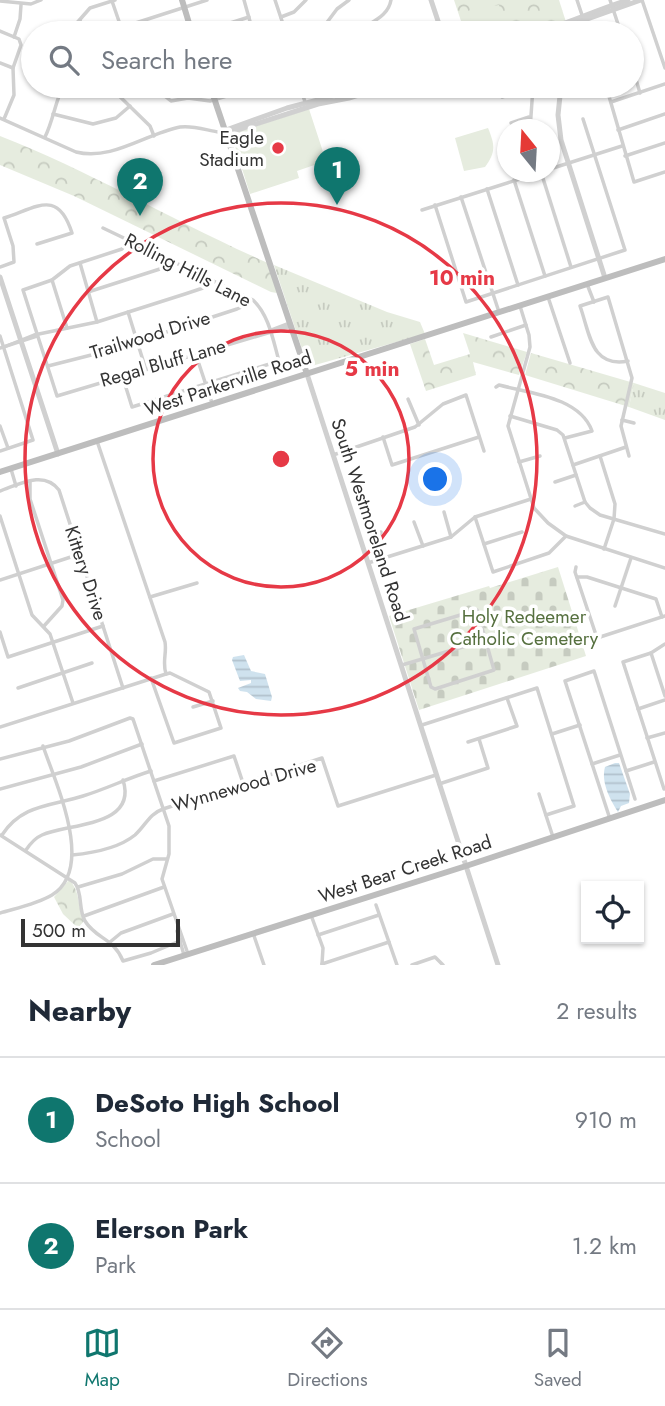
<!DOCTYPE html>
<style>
:root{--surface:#fff;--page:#f2f2f3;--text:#1f2937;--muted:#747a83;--line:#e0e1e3;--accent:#0f766e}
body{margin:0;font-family:Jost,sans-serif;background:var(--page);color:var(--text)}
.controls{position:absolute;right:21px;bottom:21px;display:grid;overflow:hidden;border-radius:0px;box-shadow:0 2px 5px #0004}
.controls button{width:63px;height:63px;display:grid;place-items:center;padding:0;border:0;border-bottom:2px solid var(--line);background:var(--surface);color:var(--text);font:35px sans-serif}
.compass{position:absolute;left:497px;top:119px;width:63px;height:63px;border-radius:50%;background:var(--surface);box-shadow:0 2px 5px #0004;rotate:342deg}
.scale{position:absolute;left:21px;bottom:18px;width:159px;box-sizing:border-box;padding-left:7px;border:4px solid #333;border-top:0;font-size:19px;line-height:24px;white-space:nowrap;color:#333;-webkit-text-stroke:5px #fff;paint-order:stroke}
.you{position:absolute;left:436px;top:480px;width:24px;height:24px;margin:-18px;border:5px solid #fff;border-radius:50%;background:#1a73e8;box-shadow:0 0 0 10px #1a73e833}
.badge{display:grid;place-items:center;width:46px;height:46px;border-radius:50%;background:var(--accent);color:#fff;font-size:23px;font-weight:700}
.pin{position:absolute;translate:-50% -58px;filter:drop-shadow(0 2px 4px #0008)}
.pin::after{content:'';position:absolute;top:37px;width:24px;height:21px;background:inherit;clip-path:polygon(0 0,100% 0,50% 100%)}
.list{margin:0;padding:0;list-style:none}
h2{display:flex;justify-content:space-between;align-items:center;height:91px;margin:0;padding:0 28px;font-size:30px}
h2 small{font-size:23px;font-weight:400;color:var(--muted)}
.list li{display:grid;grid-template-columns:46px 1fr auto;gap:21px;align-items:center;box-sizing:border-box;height:126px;padding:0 28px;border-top:2px solid var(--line)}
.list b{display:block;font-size:26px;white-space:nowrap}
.list p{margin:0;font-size:23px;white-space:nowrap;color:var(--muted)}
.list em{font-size:23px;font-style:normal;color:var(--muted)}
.icon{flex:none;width:38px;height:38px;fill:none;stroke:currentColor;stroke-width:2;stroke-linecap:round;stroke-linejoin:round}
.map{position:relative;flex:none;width:665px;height:965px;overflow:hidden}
.search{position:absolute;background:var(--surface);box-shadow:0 2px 5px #0004;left:21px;right:21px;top:21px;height:77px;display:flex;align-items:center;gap:18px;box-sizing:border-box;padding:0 24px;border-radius:38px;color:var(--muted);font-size:26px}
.sheet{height:343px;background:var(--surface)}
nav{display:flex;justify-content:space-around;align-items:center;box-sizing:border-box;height:98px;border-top:2px solid var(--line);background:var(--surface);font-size:19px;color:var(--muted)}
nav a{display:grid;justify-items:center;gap:4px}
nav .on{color:var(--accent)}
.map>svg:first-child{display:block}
.grass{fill:url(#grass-tufts)}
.cemetery{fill:url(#cemetery-stones)}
.park{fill:url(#park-crowns)}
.pitch{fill:#e6ecdf}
.water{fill:url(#water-rules)}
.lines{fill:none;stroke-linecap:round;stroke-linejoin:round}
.minor{stroke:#d0d0d0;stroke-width:3.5}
.tertiary{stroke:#d0d0d0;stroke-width:5}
.secondary{stroke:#bdbdbd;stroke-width:6}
.ring{fill:none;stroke:#e63946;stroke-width:3.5}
.poi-dot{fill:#e63946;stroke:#fff;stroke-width:2.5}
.labels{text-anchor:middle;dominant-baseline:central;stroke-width:7;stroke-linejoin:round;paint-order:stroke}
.poi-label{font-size:19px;fill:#333;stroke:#fff;text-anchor:end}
.street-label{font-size:19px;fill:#333;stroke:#fff}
.park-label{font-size:19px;fill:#56703f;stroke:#fff}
.centre{fill:#e63946;stroke:#fff;stroke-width:3.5}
.ring-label{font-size:21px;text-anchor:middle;font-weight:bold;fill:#e63946;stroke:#fff;stroke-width:7;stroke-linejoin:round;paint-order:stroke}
</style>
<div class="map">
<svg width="665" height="965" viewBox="0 0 665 965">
<defs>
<pattern id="grass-tufts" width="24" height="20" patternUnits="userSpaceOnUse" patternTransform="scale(1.75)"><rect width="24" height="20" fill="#e6ecdf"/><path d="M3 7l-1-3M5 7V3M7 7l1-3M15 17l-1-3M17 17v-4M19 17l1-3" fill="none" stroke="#c6cbc0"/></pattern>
<pattern id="cemetery-stones" width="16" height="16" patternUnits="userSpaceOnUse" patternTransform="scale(1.75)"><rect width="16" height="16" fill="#e6ecdf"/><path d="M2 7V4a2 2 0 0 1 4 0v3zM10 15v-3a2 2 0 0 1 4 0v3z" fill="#c6cbc0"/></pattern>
<pattern id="park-crowns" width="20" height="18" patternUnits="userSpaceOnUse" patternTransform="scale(1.75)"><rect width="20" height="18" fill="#e6ecdf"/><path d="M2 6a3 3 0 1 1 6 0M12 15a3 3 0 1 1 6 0" fill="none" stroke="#c6cbc0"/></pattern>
<pattern id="water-rules" width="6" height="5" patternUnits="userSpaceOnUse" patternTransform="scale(1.75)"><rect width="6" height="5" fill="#cfe2ee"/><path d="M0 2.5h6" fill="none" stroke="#b2c2cd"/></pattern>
</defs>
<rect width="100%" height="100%" fill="#fff"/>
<g class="grass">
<path d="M274 265 387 312 420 322 425 334 308 367Z"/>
<path d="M634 383 665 393V420L629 407Z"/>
</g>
<path class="cemetery" d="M558 567 586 656 419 710 389 616 489 586 490 588Z"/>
<g class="park">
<path d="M454 0H559L566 22 532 33H465Z"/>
<path d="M0 136C92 172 177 223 268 263L277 293 271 292 74 196 0 165Z"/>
<path d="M463 333 527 352 519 375 473 362 476 375 426 391 410 344 425 339 434 365 470 354Z"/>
<path d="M531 353 634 383 629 407 525 375Z"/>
<path d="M69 880C81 891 77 907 84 921L78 928 63 914 54 897Z"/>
</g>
<g class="pitch">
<path d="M499 5 504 33C485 33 474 32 468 12L471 9Z"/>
<path d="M309 109 326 161 297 171 299 178 250 194 231 134Z"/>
<path d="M488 128C495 145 496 152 485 167L464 171 455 138Z"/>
</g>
<g class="water">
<path d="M244 655 251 671 265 674 272 697 271 701 256 699 247 692 240 691 238 688 251 683V680L240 681 232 660 233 657Z"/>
<path d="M615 763H619L630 794 629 803 621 806 618 812C609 798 601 781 605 767Z"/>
</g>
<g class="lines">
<g class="minor">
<path d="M244 0 251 25"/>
<path d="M275 0 286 33"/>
<path d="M577 0 588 33"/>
<path d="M610 0 621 33"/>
<path d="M642 0 665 68"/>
<path d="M0 1 31 4 41 0"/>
<path d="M112 1 123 33"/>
<path d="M281 17 294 12 306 0"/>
<path d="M80 21 88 33"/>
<path d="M120 28 207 0"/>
<path d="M0 31 19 39 21 45 13 68 14 95 4 119"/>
<path d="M68 33 90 8 115 0"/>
<path d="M199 33 249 17"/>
<path d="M319 33 337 9 349 0"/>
<path d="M357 33C369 22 388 18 391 0"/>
<path d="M14 37 20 19 21 5"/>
<path d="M0 63 13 68"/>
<path d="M632 66 640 93"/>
<path d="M109 86 150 126 154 136"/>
<path d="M152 86 171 101 188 98 210 101 260 86"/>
<path d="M300 86 305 102"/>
<path d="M498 86 502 97 538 86"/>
<path d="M606 86 634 182 665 172"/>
<path d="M62 87 77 91 100 86"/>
<path d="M611 102 665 84"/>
<path d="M53 114 93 124 116 118 130 106"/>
<path d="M0 118 76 152C112 161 145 134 180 127 192 125 206 130 218 132L224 131"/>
<path d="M511 123 529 117"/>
<path d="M530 130 533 87"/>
<path d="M618 130 665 114"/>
<path d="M45 137C53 121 55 103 63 86"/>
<path d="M625 156 665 143"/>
<path d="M550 169 622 146"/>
<path d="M541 172 571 267"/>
<path d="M514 180 545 276"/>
<path d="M487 189 518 285"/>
<path d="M461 197 499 312"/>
<path d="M435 205 466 302 625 250 583 119"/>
<path d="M422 210 542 172"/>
<path d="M103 228 253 300C269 315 273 340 279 361L132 407 123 378"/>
<path d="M129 240 122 249 70 266 52 280 23 290 57 396 291 326"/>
<path d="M80 263 97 322"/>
<path d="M0 267 14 262 13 246 4 218C38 207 58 189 72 233L37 244"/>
<path d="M52 280 67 328"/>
<path d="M587 284 594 302"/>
<path d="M88 292 163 268 170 261"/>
<path d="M548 297 570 363"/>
<path d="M520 306 529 335 530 347 508 426 534 508 548 523 566 536 665 568"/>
<path d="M128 312 146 370"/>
<path d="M269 331 290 323"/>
<path d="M0 336 33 440 0 451"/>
<path d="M491 337 526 325"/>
<path d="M4 347 34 335 97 322 185 294 203 288 210 279"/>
<path d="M0 348 37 336"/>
<path d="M196 355 212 403"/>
<path d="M628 361C591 368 590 334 580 306L608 297 632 378 621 426 629 456"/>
<path d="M48 366 111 350 237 309 244 306 250 299"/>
<path d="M496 387 499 385C529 393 580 397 592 431L565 438"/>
<path d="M408 399 419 425"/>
<path d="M510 416 557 430 563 435 585 502 590 508 600 515 665 534"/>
<path d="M622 420 634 423"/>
<path d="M0 426 8 448"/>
<path d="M383 437 392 465 479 437"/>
<path d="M97 441 165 642C167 653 162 662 166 674"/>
<path d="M333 455 415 427 443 404 466 395 484 451"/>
<path d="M600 456 615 504 614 519 604 549"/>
<path d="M519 462 540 456"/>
<path d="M573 465 626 447"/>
<path d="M11 469 16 486"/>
<path d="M30 481V499L63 600 62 606 44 626"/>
<path d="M555 482 576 475"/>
<path d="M0 491C20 484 44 470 59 490L123 688"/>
<path d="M575 506 585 502"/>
<path d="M444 512 451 537"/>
<path d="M0 516 32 615 50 634 73 703"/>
<path d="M475 517 493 572 549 553 566 536"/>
<path d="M414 522 423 546"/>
<path d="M381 532 380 538 385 557"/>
<path d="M484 544 522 532"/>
<path d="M368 563 451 537 475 517 531 499"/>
<path d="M576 567 575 572 597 638 665 616"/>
<path d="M577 577H587L656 599 662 617"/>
<path d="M0 580 80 554"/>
<path d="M150 597 197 583"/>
<path d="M615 606 631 558"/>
<path d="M477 610 494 670 435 689 431 687 414 629Z"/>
<path d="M0 632 8 657 103 626"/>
<path d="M651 653 665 696"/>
<path d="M402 665 486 640"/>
<path d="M18 688 92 663"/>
<path d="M193 707 213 701"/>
<path d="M638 709 665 700"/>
<path d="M422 725 537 688 574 806 546 815"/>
<path d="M0 727 166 674 170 673 209 692 221 728 174 743 151 678"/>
<path d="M552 734 580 725"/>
<path d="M647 738 665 733"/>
<path d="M468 742 517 726 507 698"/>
<path d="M0 759 69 741 130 718 133 719 169 826V854L162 879 188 954"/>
<path d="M592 764 620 755"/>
<path d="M626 771 654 762"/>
<path d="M154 781 234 756 243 783"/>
<path d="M439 784 488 768 479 739"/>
<path d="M0 789 81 767 142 744"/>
<path d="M664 789 623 662 651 653 665 644"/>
<path d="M539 794 553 837"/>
<path d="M610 819 565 681 594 671 635 799"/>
<path d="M0 835 75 883C83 894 78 909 85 921 96 939 114 938 123 961L151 953 182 940"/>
<path d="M2 835C22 804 52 806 83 796 106 789 128 778 151 771"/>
<path d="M26 850C30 844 35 838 42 835 69 823 138 827 123 780"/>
<path d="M72 855C93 853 119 848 135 835 146 825 149 814 163 809L322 758 338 806 436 775"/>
<path d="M78 887 122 874 153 859H167"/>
<path d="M376 905 397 965"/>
<path d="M0 913C17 908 37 904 52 895 96 868 55 782 43 746"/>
<path d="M311 915 323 948 322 964"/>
<path d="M84 916 164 887"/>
<path d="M177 931 184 955"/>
<path d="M253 933 264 965"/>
<path d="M318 935 379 915"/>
<path d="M110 942 121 933 173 914"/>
<path d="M322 964 389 942"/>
<path d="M412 965 435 957 443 965"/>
</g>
<g class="tertiary">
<path d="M431 0 442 33"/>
<path d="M535 33C567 24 596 10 628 0"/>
<path d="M548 33 641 0"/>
<path d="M561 86 558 115 561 140 605 278"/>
<path d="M226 130 234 131 318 104 349 98 387 86"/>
<path d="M226 130 287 108 372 86"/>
<path d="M0 277 58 454"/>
<path d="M307 374 498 965"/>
</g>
<g class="secondary">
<path d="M182 0 192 33"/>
<path d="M210 86 307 374"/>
<path d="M0 472 665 259"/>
<path d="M154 965 466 866 665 800"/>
</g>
</g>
<g class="ring">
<circle cx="281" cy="459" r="128"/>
<circle cx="281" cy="459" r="256"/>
</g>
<circle class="poi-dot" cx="278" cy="148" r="7"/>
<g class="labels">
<g class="poi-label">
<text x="264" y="137">Eagle<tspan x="264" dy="22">Stadium</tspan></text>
</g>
<g class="street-label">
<text transform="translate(188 270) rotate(27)">Rolling Hills Lane</text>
<text transform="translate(150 335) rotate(-17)">Trailwood Drive</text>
<text transform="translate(163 363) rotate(-16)">Regal Bluff Lane</text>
<text transform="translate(228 383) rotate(-18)">West Parkerville Road</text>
<text transform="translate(370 520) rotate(72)">South Westmoreland Road</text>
<text transform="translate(86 573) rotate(72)">Kittery Drive</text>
<text transform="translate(244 785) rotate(-16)">Wynnewood Drive</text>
<text transform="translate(405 869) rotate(-18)">West Bear Creek Road</text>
</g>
<g class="park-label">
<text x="524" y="616">Holy Redeemer<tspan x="524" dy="22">Catholic Cemetery</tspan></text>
</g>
</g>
<circle cx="281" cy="459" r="10" class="centre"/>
<g class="ring-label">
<text x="462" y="285">10 min</text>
<text x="372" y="376">5 min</text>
</g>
</svg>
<div class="controls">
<button><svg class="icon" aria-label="locate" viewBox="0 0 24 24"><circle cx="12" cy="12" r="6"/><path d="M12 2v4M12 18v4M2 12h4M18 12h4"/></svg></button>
</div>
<svg class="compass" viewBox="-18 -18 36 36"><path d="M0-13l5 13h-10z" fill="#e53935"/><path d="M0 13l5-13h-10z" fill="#747a83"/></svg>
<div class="scale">500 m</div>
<div class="you"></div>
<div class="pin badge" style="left:337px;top:205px">1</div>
<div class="pin badge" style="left:140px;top:216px">2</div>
<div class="search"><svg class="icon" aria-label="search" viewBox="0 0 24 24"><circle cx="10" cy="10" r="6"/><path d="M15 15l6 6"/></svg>Search here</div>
</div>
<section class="sheet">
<h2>Nearby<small>2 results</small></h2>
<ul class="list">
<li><span class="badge">1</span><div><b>DeSoto High School</b><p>School</p></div><em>910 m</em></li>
<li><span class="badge">2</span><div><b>Elerson Park</b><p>Park</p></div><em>1.2 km</em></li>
</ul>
</section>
<nav>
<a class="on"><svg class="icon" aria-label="map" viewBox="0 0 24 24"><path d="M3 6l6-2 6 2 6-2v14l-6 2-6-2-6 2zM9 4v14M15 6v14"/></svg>Map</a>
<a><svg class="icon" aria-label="directions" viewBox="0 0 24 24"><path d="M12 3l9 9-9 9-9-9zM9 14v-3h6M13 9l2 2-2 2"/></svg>Directions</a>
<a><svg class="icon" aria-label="saved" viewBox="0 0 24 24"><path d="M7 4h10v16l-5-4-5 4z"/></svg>Saved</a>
</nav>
